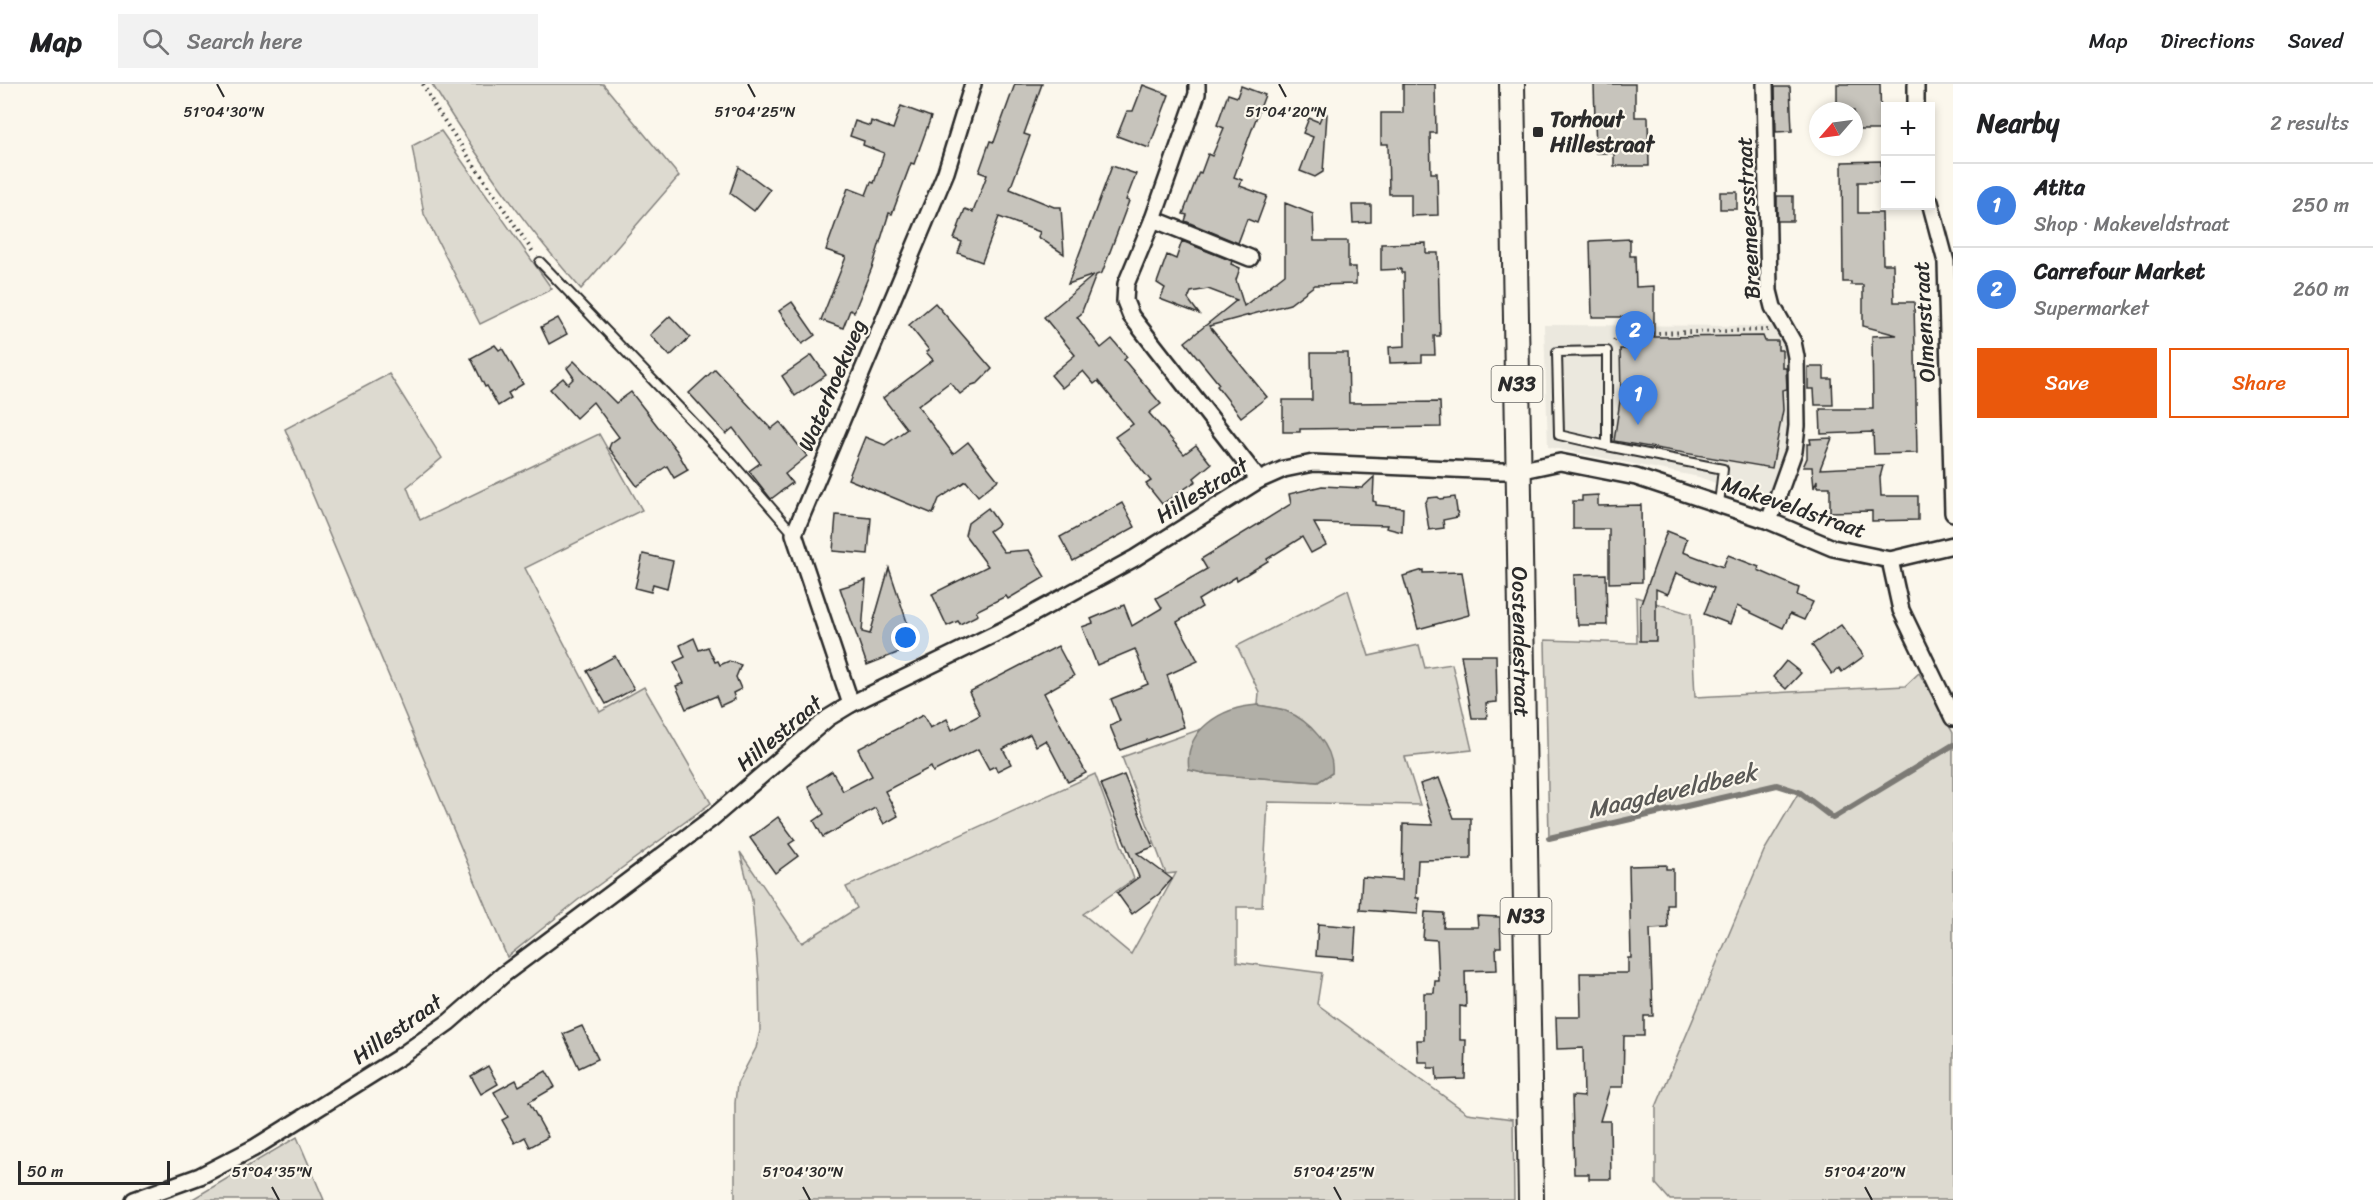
<!DOCTYPE html>
<meta charset="utf-8">
<style>
:root{--surface:#fff;--page:#f2f2f2;--text:#202124;--muted:#757577;--line:#e0e0e0;--accent:#ea580c}
body{margin:0;font-family:Sriracha,sans-serif;background:var(--page);color:var(--text)}
.controls{position:absolute;right:18px;top:18px;display:grid;overflow:hidden;border-radius:0px;box-shadow:0 3px 9px #0003}
.controls button{width:54px;height:54px;display:grid;place-items:center;padding:0;border:0;border-bottom:2px solid var(--line);background:var(--surface);color:var(--text);font:30px sans-serif}
.compass{position:absolute;left:1809px;top:18px;width:54px;height:54px;border-radius:50%;background:var(--surface);box-shadow:0 3px 9px #0003;rotate:242deg}
.scale{position:absolute;left:18px;bottom:15px;width:152px;box-sizing:border-box;padding-left:6px;border:3px solid #2b2b2b;border-top:0;font-size:16px;line-height:21px;white-space:nowrap;color:#2b2b2b;-webkit-text-stroke:4px #fbf7ec;paint-order:stroke}
.you{position:absolute;left:906px;top:554px;width:21px;height:21px;margin:-15px;border:4px solid #fff;border-radius:50%;background:#1a73e8;box-shadow:0 0 0 9px #1a73e833}
.badge{display:grid;place-items:center;width:39px;height:39px;border-radius:50%;background:var(--accent);color:#fff;font-size:20px;font-weight:700}
.pin{position:absolute;translate:-50% -50px;filter:drop-shadow(0 2px 3px #0008)}
.pin::after{content:'';position:absolute;top:32px;width:21px;height:18px;background:inherit;clip-path:polygon(0 0,100% 0,50% 100%)}
.list{margin:0;padding:0;list-style:none}
h2{display:flex;justify-content:space-between;align-items:center;height:78px;margin:0;padding:0 24px;font-size:26px}
h2 small{font-size:20px;font-weight:400;color:var(--muted)}
.list li{display:grid;grid-template-columns:39px 1fr auto;gap:18px;align-items:center;box-sizing:border-box;height:84px;padding:0 24px;border-top:2px solid var(--line)}
.list b{display:block;font-size:22px;white-space:nowrap}
.list p{margin:0;font-size:20px;white-space:nowrap;color:var(--muted)}
.list em{font-size:20px;font-style:normal;color:var(--muted)}
.actions{display:flex;gap:12px;padding:18px 24px}
.actions a{flex:1;padding:14px 0;border:2px solid var(--accent);border-radius:0px;text-align:center;font-size:21px;color:var(--accent)}
.actions .main{background:var(--accent);color:#fff}
.icon{flex:none;width:33px;height:33px;fill:none;stroke:currentColor;stroke-width:2;stroke-linecap:round;stroke-linejoin:round}
.map{position:relative;flex:none;width:1953px;height:1116px;overflow:hidden}
header{display:flex;align-items:center;gap:36px;box-sizing:border-box;height:84px;padding:0 30px;background:var(--surface);border-bottom:2px solid var(--line)}
header strong{font-size:28px}
nav{display:flex;gap:33px;margin-inline-start:auto;font-size:21px}
.search{width:420px;height:54px;background:var(--page);display:flex;align-items:center;gap:15px;box-sizing:border-box;padding:0 21px;border-radius:0px;color:var(--muted);font-size:22px}
main{display:flex}
aside{flex:1;background:var(--surface)}
.map>svg:first-child{display:block}
.built{fill:#ebe8de}
.green{fill:#dddad0;stroke:#84827e;stroke-width:1.5}
.water{fill:#b1afa7;stroke:#7b7a75;stroke-width:1.5}
.lines{fill:none;stroke-linecap:round;stroke-linejoin:round}
.stream{stroke:#7b7a75;stroke-width:6}
.building{fill:#c7c4bc;stroke:#2b2b2b;stroke-width:1.5}
.service-casing{stroke:#2b2b2b;stroke-width:12}
.minor-casing{stroke:#2b2b2b;stroke-width:20}
.primary-casing{stroke:#2b2b2b;stroke-width:28}
.path{stroke:#2b2b2b;stroke-width:4;stroke-dasharray:1.5 4.5;stroke-linecap:butt}
.service{stroke:#fbf7ec;stroke-width:8}
.minor{stroke:#fbf7ec;stroke-width:15}
.primary{stroke:#fbf7ec;stroke-width:24}
.ticks{fill:none;stroke:#2b2b2b;stroke-width:2}
.poi-dot{fill:#2b2b2b;stroke:#fbf7ec;stroke-width:2}
.labels{text-anchor:middle;dominant-baseline:central;stroke-width:4.5;stroke-linejoin:round;paint-order:stroke}
.shield{fill:#fbf7ec;stroke:#696865;stroke-width:1.5}
.shield-label{font-size:21px;font-weight:bold;fill:#2b2b2b}
.poi-label{font-size:22px;font-weight:bold;fill:#2b2b2b;stroke:#fbf7ec;text-anchor:start}
.street-label{font-size:22px;fill:#2b2b2b;stroke:#fbf7ec}
.water-label{font-size:24px;font-style:italic;fill:#5a5956;stroke:#fbf7ec}
.ticks-label{font-size:15px;text-anchor:middle;fill:#2b2b2b;stroke:#fbf7ec;stroke-width:4.5;stroke-linejoin:round;paint-order:stroke}
</style>
<header>
<strong>Map</strong>
<div class="search"><svg class="icon" aria-label="search" viewBox="0 0 24 24"><circle cx="10" cy="10" r="6"/><path d="M15 15l6 6"/></svg>Search here</div>
<nav><a>Map</a><a>Directions</a><a>Saved</a></nav>
</header>
<main>
<div class="map">
<svg width="1953" height="1116" viewBox="0 0 1953 1116">
<rect width="100%" height="100%" fill="#fbf7ec"/>
<filter id="ink" filterUnits="userSpaceOnUse"><feTurbulence type="fractalNoise" baseFrequency=".0167" numOctaves="2"/><feDisplacementMap in="SourceGraphic" scale="12" xChannelSelector="R" yChannelSelector="G"/><feConvolveMatrix kernelMatrix="1 2 1 2 8 2 1 2 1" color-interpolation-filters="sRGB"/></filter>
<g filter="url(#ink)">
<path class="built" d="M1544 241 1772 242 1788 260V366L1772 406 1762 416 1699 393 1548 363Z"/>
<g class="green">
<path d="M432 0H603L679 92 581 205C525 142 476 72 432 0Z"/>
<path d="M441 47 552 205 480 240 424 130 412 62Z"/>
<path d="M389 290 442 374 407 403 420 436 599 350 642 426 525 484 600 628 644 603 711 719 578 816 507 873 285 345Z"/>
<path d="M1348 506 1369 572 1419 561 1425 584 1452 580 1472 666 1405 673 1420 721 1268 718 1262 823H1237V878L1322 889 1317 920 1467 1029 1513 1035 1514 1116H735V1019L737 1000 756 964 760 947 759 897 752 816 740 768 802 859 857 824 846 803 1095 690 1134 795 1083 830 1131 870 1176 789 1166 790 1122 673 1201 645 1197 650 1190 686 1208 690 1318 698 1332 689 1286 626 1258 621 1259 608 1237 562Z"/>
<path d="M1636 513 1691 530 1695 613 1905 602 1919 589 1953 649V1116H1670L1656 1100V1023L1764 767 1799 708 1777 701 1549 754 1545 556 1637 559Z"/>
<path d="M297 1053 324 1116H190H191Z"/>
</g>
<path class="water" d="M1258 621C1266 623 1278 623 1286 627 1308 636 1335 663 1332 689L1318 698 1208 690 1189 686C1183 646 1222 623 1258 621Z"/>
<g class="lines">
<path class="stream" d="M1549 754 1777 701 1799 708 1833 734 1953 661"/>
</g>
<g class="building">
<path d="M1015 0H1042L1024 50 1030 52 1010 105 1054 123H1061L1064 170 1038 153 1040 148 999 133 982 178 958 169 962 158 954 155 965 125 973 128 987 91 979 88 990 57 994 58Z"/>
<path d="M1403 0H1435L1436 49H1430L1431 89H1437L1438 131 1411 132V110H1389L1388 60H1381V29H1403Z"/>
<path d="M1594 0H1635V33H1648L1649 82H1614V69H1596Z"/>
<path d="M1837 0H1880L1881 46H1854V27H1837Z"/>
<path d="M1143 1 1169 11 1149 64 1117 52 1127 27H1133Z"/>
<path d="M1241 2 1265 11 1234 93 1242 96 1240 102 1267 112 1257 139 1247 135 1238 159 1185 137 1187 131 1183 130 1199 88 1201 89 1208 70 1212 72 1224 44 1217 41 1228 10 1237 13Z"/>
<path d="M1775 3H1790L1792 47 1776 48Z"/>
<path d="M901 22 931 33 914 80 911 79 892 130 889 129 873 181 854 228 850 226 843 244 821 236 846 173 826 166 848 104 866 111 871 98 874 99 884 69 863 61 864 57 850 52 855 37 870 42 871 37 893 45Z"/>
<path d="M1323 29 1327 30 1323 88 1315 93 1300 87 1313 53 1303 49 1309 34 1319 38Z"/>
<path d="M1881 77V98H1858V129H1882L1883 180H1893L1894 218H1914L1917 369 1874 370 1873 348 1821 350 1820 325H1873L1872 252 1897 251 1863 242V201H1851V198H1843L1842 78Z"/>
<path d="M1112 82 1136 90 1126 116 1129 117 1102 189 1096 191 1081 230 1077 233 1101 264 1112 255 1127 273 1124 276 1161 320 1149 329 1184 370 1196 361 1211 380 1194 394 1196 397 1162 420 1146 400 1151 397 1115 353 1133 340 1098 297 1094 300 1083 287 1062 304 1051 291 1075 271 1044 233 1094 191 1068 200Z"/>
<path d="M739 83 770 106 754 127 730 109Z"/>
<rect x="1720" y="108" width="17" height="17"/>
<rect x="1777" y="112" width="16" height="25"/>
<path d="M1285 119 1313 130 1314 157H1348V183H1356V200L1315 201 1290 220 1209 242 1267 313 1241 333 1217 302 1219 300 1185 258 1237 216 1208 205 1191 208 1188 215 1199 230 1160 215 1165 204 1157 199 1167 171 1176 175 1182 157 1232 177 1231 180 1240 184 1236 196 1244 222 1285 190Z"/>
<path d="M1352 121H1371V138L1353 139Z"/>
<path d="M1630 155V172H1635L1636 203 1654 202V253L1763 252 1765 257H1778V266H1782V284H1786L1787 305 1782 306 1783 326 1772 384 1614 357 1621 310 1620 265H1629V233H1592L1590 157Z"/>
<path d="M1426 159V169H1438L1440 252H1434L1435 271H1422V278L1390 279 1389 263 1405 262 1404 189H1401V185L1381 186V160Z"/>
<path d="M792 218 815 251 802 260 779 227Z"/>
<path d="M935 219 992 285 978 299 972 301 960 310 950 298 918 322 953 370 968 358 998 396 978 412 966 397 939 415 933 430 848 395 865 353 885 361 907 345 883 314 933 276 926 268 929 266 909 241Z"/>
<path d="M670 232 690 253 670 272 650 251Z"/>
<path d="M558 234 567 250 549 260 541 243Z"/>
<path d="M495 261 499 266 502 264 523 300 508 309 511 314 498 322 487 302 485 303 471 274Z"/>
<path d="M1311 269H1348L1349 319 1440 318 1441 343 1300 345V348H1283V316H1312Z"/>
<path d="M812 271 826 291 795 312 782 292Z"/>
<path d="M574 277 616 319 631 308 677 367 688 386 674 394 667 382 637 402 609 364 611 359 619 353 593 318 576 334 550 305 563 294 568 300 574 294 567 284Z"/>
<path d="M1808 283H1824V295H1832L1833 321H1815L1814 305H1808Z"/>
<path d="M715 285 771 345 780 338 807 372 785 390 792 399 771 415 749 387 760 379 733 344 726 350 689 309Z"/>
<path d="M1832 354 1820 385 1883 382 1880 393 1881 412H1918V436L1872 437V427L1830 428V403H1817V396L1814 404 1812 383H1803L1807 374V360H1811L1810 355Z"/>
<path d="M1374 393 1373 417 1376 418V421L1403 424 1402 448 1386 444 1387 441 1314 439 1326 461 1311 469 1302 453 1267 475 1268 477 1237 496 1236 493 1198 516 1202 523 1177 538 1198 577 1167 591 1184 643 1120 666 1110 642 1120 637 1111 615 1148 600 1135 565 1097 581 1082 543 1093 539 1091 535 1124 521 1132 542 1162 524 1156 514 1207 485 1201 475 1291 420 1289 410 1322 402 1362 404Z"/>
<path d="M1598 411V422L1641 421 1642 498 1609 499V445H1573V417H1582V412Z"/>
<path d="M1438 413 1440 415 1455 413 1458 433 1443 436 1444 444 1429 446 1425 420 1428 414Z"/>
<path d="M1122 419 1135 443 1073 477 1060 453Z"/>
<path d="M988 424 999 440 989 447 1004 468 1029 466 1045 493 1008 515 1006 512 976 527 978 531 960 540 958 537 947 542 932 510 988 482 965 451 968 439Z"/>
<path d="M836 431 871 434 868 470 833 467Z"/>
<path d="M1667 447 1687 455 1683 468 1723 483 1728 471 1759 483 1758 486 1799 504 1797 511 1813 518 1804 536 1790 530 1783 544 1737 522 1730 540 1704 530 1714 504 1676 489 1668 510 1656 505V557H1640V523Z"/>
<path d="M643 470 673 477 667 504 653 500 651 508 635 504Z"/>
<path d="M889 484 908 541 899 545 903 556 898 558 902 567 867 581 840 504 866 496 862 548 870 550Z"/>
<path d="M1423 486V489L1462 488 1469 531 1418 545 1403 492Z"/>
<path d="M1606 490 1607 541H1578L1577 534H1575L1574 491Z"/>
<path d="M1841 541 1864 572 1842 588 1839 584 1832 590 1812 561Z"/>
<path d="M694 554 699 566 708 563 715 578 718 577 720 581 729 577 741 581 736 593 741 605 733 609 735 615 720 622 716 612 686 625 676 602 684 599 674 578 685 573 680 561Z"/>
<path d="M1058 562 1074 592 1044 609 1086 689 1068 698 1046 656 1036 662 1030 650 1003 665 1011 680 997 687 995 682 989 685 978 665 933 688 931 683 885 707 898 732 884 740 875 724 823 753 814 737 824 730 808 702 832 687 843 707 872 692 858 665 923 631 930 644 947 635 952 646 980 631 969 608Z"/>
<path d="M1461 571H1496L1497 618 1486 619 1487 634H1472Z"/>
<path d="M615 572 634 605 606 620 587 587Z"/>
<path d="M1786 577 1801 589 1786 605 1773 593Z"/>
<path d="M1124 691 1153 763 1137 769 1172 795 1159 810 1132 830 1117 809 1139 793 1101 700Z"/>
<path d="M1439 694 1454 734H1471V775L1418 776 1416 814H1419L1418 830 1360 826 1362 793 1402 796 1403 740 1433 741 1420 700Z"/>
<path d="M778 733 795 756 789 760 798 772 775 789 750 754Z"/>
<path d="M1666 781V785H1673V821H1667L1668 844 1650 845 1653 932H1644V952H1624L1623 1003H1610L1600 1037H1610L1611 1095H1589V1090H1574L1572 1012 1584 1013 1583 964 1557 965 1556 933H1581L1580 889H1628V874H1631L1629 782Z"/>
<path d="M1425 828 1444 829 1443 843H1478L1477 832 1500 833 1501 863H1496L1497 886 1465 887 1466 923 1460 922V956H1466L1465 995 1437 996 1436 984H1428V978H1418L1417 956H1424V909H1434L1435 897H1439L1437 856 1423 855Z"/>
<path d="M1318 840 1356 843 1354 875 1316 872Z"/>
<path d="M582 942 598 975 579 984 563 950Z"/>
<path d="M488 982 498 1000 481 1010 471 992Z"/>
<path d="M546 987 555 1003 529 1018 548 1053 530 1063 525 1053 515 1059 502 1036 508 1033 494 1008 516 996 519 1002Z"/>
</g>
<g class="lines">
<defs>
<g id="service">
<path d="M540 178 732 379 794 450"/>
<path d="M1607 362 1559 351 1557 268 1607 267V362L1723 385 1719 420"/>
</g>
<g id="minor">
<path d="M1197 0V10L1153 135 1126 200 1125 217 1131 232 1259 396"/>
<path d="M1765 0 1769 207 1773 223 1793 258 1796 273 1797 342 1794 367 1769 437"/>
<path d="M1916 0V22"/>
<path d="M1930 118 1946 178 1953 429"/>
<path d="M1153 135 1250 174"/>
<path d="M1890 476 1901 526 1953 634"/>
<path d="M851 620 794 450 946 88 973 0"/>
<path d="M134 1116 200 1092 254 1064 398 974 449 938 504 890 711 735 828 634 851 620 1005 545 1135 474 1259 396 1284 385 1313 379 1498 387H1518L1560 378 1636 393 1769 437 1833 464 1890 476 1953 461"/>
</g>
<g id="primary">
<path id="s1" d="M1512 0 1531 1116"/>
</g>
</defs>
<use href="#service" class="service-casing"/>
<use href="#minor" class="minor-casing"/>
<use href="#primary" class="primary-casing"/>
<g class="path">
<path d="M423 0 435 23 533 168"/>
<path d="M1614 257 1619 250 1768 246"/>
</g>
<use href="#service" class="service"/>
<use href="#minor" class="minor"/>
<use href="#primary" class="primary"/>
</g>
</g>
<path class="ticks" d="M217 0 224 13M748 0 755 13M1279 0 1286 13M272 1103 279 1116M803 1103 810 1116M1334 1103 1341 1116M1865 1103 1872 1116"/>
<rect class="poi-dot" x="1532" y="42" width="12" height="12" rx="3"/>
<g class="labels">
<g class="shield">
<rect x="1491.5" y="282" width="51" height="36" rx="4.5"/>
<rect x="1500.5" y="814" width="51" height="36" rx="4.5"/>
</g>
<g class="shield-label">
<text x="1517" y="300">N33</text>
<text x="1526" y="832">N33</text>
</g>
<g class="poi-label">
<text x="1550" y="35">Torhout<tspan x="1550" dy="25">Hillestraat</tspan></text>
</g>
<g class="street-label">
<text transform="translate(1748 134) rotate(-93)">Breemeersstraat</text>
<text transform="translate(1924 238) rotate(-93)">Olmenstraat</text>
<text transform="translate(832 301) rotate(-67)">Waterhoekweg</text>
<text transform="translate(1202 406) rotate(-32)">Hillestraat</text>
<text transform="translate(1794 423) rotate(19)">Makeveldstraat</text>
<text stroke="none"><textPath href="#s1" startOffset="558">Oostendestraat</textPath></text>
<text transform="translate(779 649) rotate(-40)">Hillestraat</text>
<text transform="translate(397 945) rotate(-35)">Hillestraat</text>
</g>
<g class="water-label">
<text transform="translate(1672 707) rotate(-13)">Maagdeveldbeek</text>
</g>
</g>
<g class="ticks-label">
<text x="224" y="33">51°04'30"N</text>
<text x="755" y="33">51°04'25"N</text>
<text x="1286" y="33">51°04'20"N</text>
<text x="272" y="1093">51°04'35"N</text>
<text x="803" y="1093">51°04'30"N</text>
<text x="1334" y="1093">51°04'25"N</text>
<text x="1865" y="1093">51°04'20"N</text>
</g>
</svg>
<div class="controls">
<button>+</button>
<button>−</button>
</div>
<svg class="compass" viewBox="-18 -18 36 36"><path d="M0-13l5 13h-10z" fill="#e53935"/><path d="M0 13l5-13h-10z" fill="#757577"/></svg>
<div class="scale">50 m</div>
<div class="you"></div>
<div class="pin badge" style="left:1638px;top:341px;background:#3f7fe0">1</div>
<div class="pin badge" style="left:1635px;top:277px;background:#3f7fe0">2</div>
</div>
<aside>
<h2>Nearby<small>2 results</small></h2>
<ul class="list">
<li><span class="badge" style="background:#3f7fe0">1</span><div><b>Atita</b><p>Shop · Makeveldstraat</p></div><em>250 m</em></li>
<li><span class="badge" style="background:#3f7fe0">2</span><div><b>Carrefour Market</b><p>Supermarket</p></div><em>260 m</em></li>
</ul>
<div class="actions"><a class="main">Save</a><a>Share</a></div>
</aside>
</main>
